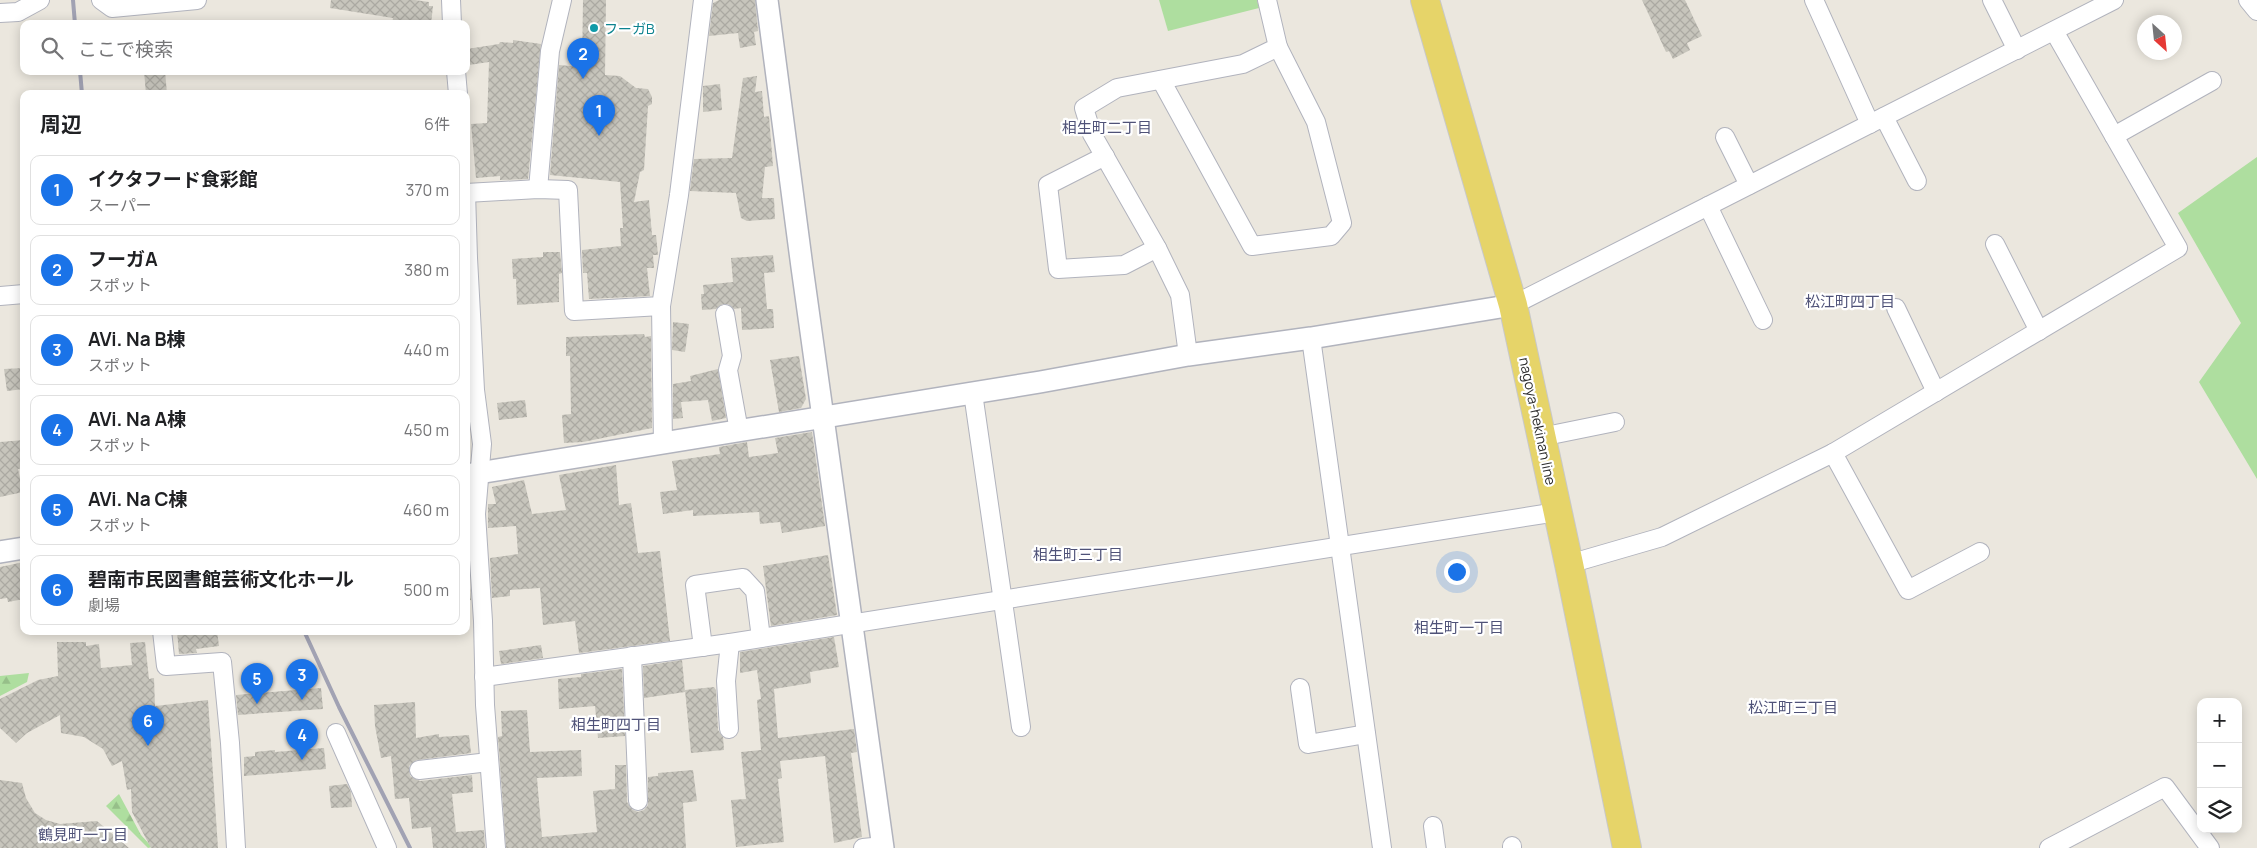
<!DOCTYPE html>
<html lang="ja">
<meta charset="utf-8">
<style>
:root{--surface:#fff;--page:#f2f2f2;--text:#202124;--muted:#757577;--line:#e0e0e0;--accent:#1a73e8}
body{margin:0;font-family:Manrope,"Noto Sans JP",sans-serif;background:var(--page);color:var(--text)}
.controls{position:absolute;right:15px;bottom:15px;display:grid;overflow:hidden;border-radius:10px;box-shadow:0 2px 12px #0003}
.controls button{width:45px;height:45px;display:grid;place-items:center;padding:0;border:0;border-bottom:1px solid var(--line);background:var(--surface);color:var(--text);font:25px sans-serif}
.compass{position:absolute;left:2137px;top:15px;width:45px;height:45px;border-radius:50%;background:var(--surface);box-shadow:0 2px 12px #0003;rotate:153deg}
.you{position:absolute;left:1456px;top:571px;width:18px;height:18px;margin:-12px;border:4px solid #fff;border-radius:50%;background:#1a73e8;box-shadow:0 0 0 8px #1a73e833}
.badge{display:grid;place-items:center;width:32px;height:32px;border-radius:50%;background:var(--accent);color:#fff;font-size:16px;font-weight:700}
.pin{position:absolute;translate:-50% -41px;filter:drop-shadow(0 1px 2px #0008)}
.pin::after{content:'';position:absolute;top:26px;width:18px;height:15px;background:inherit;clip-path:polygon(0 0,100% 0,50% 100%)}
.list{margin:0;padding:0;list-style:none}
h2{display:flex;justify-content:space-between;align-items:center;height:65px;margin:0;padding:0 20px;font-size:21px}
h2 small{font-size:16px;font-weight:400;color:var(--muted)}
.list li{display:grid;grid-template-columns:32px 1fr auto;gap:15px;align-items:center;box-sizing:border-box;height:70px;margin:0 10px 10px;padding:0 10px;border:1px solid var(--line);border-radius:10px}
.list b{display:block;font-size:19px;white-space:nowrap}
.list p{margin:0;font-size:16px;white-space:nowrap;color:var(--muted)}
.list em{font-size:16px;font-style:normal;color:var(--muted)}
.icon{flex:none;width:28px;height:28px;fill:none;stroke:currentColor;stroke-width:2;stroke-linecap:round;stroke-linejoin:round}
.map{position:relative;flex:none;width:2257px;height:848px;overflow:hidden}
.search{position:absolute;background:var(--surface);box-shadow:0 2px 12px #0003;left:20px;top:20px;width:450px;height:55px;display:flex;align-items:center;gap:12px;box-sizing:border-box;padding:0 18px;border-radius:10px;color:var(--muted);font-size:19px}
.panel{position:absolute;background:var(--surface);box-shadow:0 2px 12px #0003;left:20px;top:90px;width:450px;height:545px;border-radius:10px}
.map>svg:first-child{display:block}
.grass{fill:#aede9f}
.forest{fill:url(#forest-firs)}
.building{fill:url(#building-cross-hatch)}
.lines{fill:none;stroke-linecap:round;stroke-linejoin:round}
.minor-casing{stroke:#b1b3bd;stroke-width:20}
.tertiary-casing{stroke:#b1b3bd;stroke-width:24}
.primary-casing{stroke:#c8c8c8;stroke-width:30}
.minor{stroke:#fff;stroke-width:18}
.tertiary{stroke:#fff;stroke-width:21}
.primary{stroke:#e6d469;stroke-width:28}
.rail{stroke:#a1a2b3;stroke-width:4}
.culture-dot{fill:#0f9aa8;stroke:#fff;stroke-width:2}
.labels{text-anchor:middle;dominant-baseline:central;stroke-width:4.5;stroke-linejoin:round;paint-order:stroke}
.culture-label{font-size:14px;fill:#0d838f;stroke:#fff;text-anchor:start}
.street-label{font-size:14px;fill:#2b2b2b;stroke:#fff}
.neighbourhood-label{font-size:15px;fill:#4f5278;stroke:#fff}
</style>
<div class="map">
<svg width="2257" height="848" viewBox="0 0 2257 848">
<defs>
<pattern id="forest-firs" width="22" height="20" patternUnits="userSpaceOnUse" patternTransform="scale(1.25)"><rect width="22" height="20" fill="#aede9f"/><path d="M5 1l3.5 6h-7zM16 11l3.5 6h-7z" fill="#96bf89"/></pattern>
<pattern id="building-cross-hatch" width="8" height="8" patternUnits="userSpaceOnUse" patternTransform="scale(1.25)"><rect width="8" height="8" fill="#c7c5bc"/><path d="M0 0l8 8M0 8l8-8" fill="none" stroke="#aba9a2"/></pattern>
</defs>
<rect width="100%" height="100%" fill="#ebe7de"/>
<g class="grass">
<path d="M1159 0H1257L1259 8 1168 31Z"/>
<path d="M2257 157V479L2199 382 2241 323 2178 213Z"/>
</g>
<g class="forest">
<path d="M29 673 27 682 0 696V676Z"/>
<path d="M119 794 141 835 152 847 148 848 106 806Z"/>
</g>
<g class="building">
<path d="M331 0H415L429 2V6H433L431 24H392L393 18 330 8Z"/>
<path d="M583 0H606L605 75 620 76 636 88 648 89 652 97V104L648 106 644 170 640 172 634 202 649 200 652 235H656L658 255H653L654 268H647L650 296 589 299 587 273H583L582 250 621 246 620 228H623L620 182 550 175 559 65 582 67Z"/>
<path d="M719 0H755L758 31 754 32 756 45 740 48 738 33 709 36 713 3Z"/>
<path d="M1642 0H1685L1702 36 1687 43 1690 50 1673 59 1669 51 1666 52Z"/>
<path d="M513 40 541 44 528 179 500 180V176L476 178 471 124 487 123 489 62 469 65 467 49 499 44 500 42 513 43Z"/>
<path d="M144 71H165L167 94H146Z"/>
<path d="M757 76 755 92 762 91 764 117 769 116 773 166 765 167 762 198H774L775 219 747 221 741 218 736 193 690 191 694 159 732 158 743 78Z"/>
<path d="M720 84 722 110 703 112V86Z"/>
<path d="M543 252H560L562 273 559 274V302L517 305 516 279H513L512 259 543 257Z"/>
<path d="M773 255 775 272 764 273 767 309H773L774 328 742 330 741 308 734 309 728 304H723L716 309 702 310 701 294H704L703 285 733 282 731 258Z"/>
<path d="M673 322 689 324 685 352 672 350Z"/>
<path d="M644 334 645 337 651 336 652 428 583 442 564 443 562 415 571 414 570 356H566V337Z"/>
<path d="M799 356 806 399 801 408 779 412 770 360Z"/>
<path d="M24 368V389L7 391 4 369Z"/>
<path d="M718 369 726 418 712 421 708 400 681 402 683 418 673 419V384L691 381 690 376Z"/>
<path d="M525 400 527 417 499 420 497 403Z"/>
<path d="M812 432 825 526 782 533 780 522 760 524 759 512 693 516V510L663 514 660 492 677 490 672 461 720 454 719 447 747 442 749 457 778 453 775 438Z"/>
<path d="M24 440V468L18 469 23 492 0 497V442Z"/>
<path d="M616 465 619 505 631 503 638 553 660 551 670 641 579 653 575 621 543 625 540 588 510 590V596L492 598 490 558 518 554 516 526 488 528V504H496L492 487 524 480 532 514 566 510 559 475Z"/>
<path d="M828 555 837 615 771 626 763 566Z"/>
<path d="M466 561H468L471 600 466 601Z"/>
<path d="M24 562V599L8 602 7 598 0 599V567Z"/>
<path d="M177 631H217L219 646 196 649 197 653 179 654Z"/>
<path d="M834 637 839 667 810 672 811 683 774 689 778 738 854 729 857 752 851 753 862 837 834 843 825 756 780 761 782 778 778 779 784 842 736 847 731 800 746 799 741 752 761 750 757 700 761 699 757 670 740 673V652Z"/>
<path d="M57 642H86V646L99 644 101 668 132 665 130 643 145 642 149 679 154 678 155 706 208 700 218 848H151L132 812 131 789 127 790 122 761 112 766 103 749 84 737 61 733 60 715 27 733 16 743 0 728V699L38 680 58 676Z"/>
<path d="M541 645 543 658 501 664 499 651Z"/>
<path d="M682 660 685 692 644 698 643 666Z"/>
<path d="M622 669 625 736 598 738 595 706 559 709 558 679 581 677V674Z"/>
<path d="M714 687 716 690 718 730 723 737 724 750 691 753 685 690Z"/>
<path d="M321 688 323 709 238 715 236 695Z"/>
<path d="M415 702 416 738 439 734V737L469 735 471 753 417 760 409 766 410 776 420 781 472 775 473 792 452 794 456 832 484 830 485 848H433L431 827 412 829 409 798 395 799 391 756 381 758 375 726 374 705Z"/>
<path d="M527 710 530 752 581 750 582 776 537 778 542 837 597 832 593 791 615 789V765H626L627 802 633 810 638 812 644 810 648 805V777L658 776V773L693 770 697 801 683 803 686 848H506L498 737 502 736 501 711Z"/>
<path d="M324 748 326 769 244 776V757L255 756V752L275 750V752Z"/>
<path d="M0 780 22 783 26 798 35 813 46 820 60 824 97 821 129 848H0Z"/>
<path d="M347 784 351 792 352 807 331 808 329 786Z"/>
</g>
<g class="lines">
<defs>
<g id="minor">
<path d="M101 0 112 8 197 0"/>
<path d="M451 0 452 24"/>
<path d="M1814 0 1870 124"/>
<path d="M1992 0 2017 50"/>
<path d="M2248 0 2257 11"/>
<path d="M0 13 18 12 40 0"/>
<path d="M456 71 458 94"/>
<path d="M1161 80 1252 246 1331 236 1342 223 1316 122 1278 47"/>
<path d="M1884 117 1917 181"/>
<path d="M2114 136 2212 81"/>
<path d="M1725 137 1749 185"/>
<path d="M1105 156 1048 185 1058 269 1124 265 1157 248"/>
<path d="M538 189 550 51 562 0"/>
<path d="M466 192 468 258 475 390 482 444 476 514 483 621 485 705 496 848"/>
<path d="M466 193 538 189 568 190 574 311 661 306 679 195 703 0"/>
<path d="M1708 206 1763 320"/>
<path d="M1995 244 2039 331"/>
<path d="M0 296 24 294"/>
<path d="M1513 305 2114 0"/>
<path d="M661 306 663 444"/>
<path d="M1896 308 1936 392"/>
<path d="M725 314 732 356 728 370 739 431"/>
<path d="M1311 338 1382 848"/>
<path d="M1188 355 1180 295 1157 248 1092 134 1084 108 1117 88 1243 64 1278 47 1267 0"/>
<path d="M973 393 1021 727"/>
<path d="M1541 437 1615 422"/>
<path d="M1833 453 1908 590 1980 552"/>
<path d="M1569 564 1662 537 1833 453 2178 248 2054 31"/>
<path d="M162 631 166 666 222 662 230 743 236 848"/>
<path d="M703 647 695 585 743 578 755 591 761 638"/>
<path d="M632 656 638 801"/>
<path d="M484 677 730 643 1557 512"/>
<path d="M1300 688 1308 744 1366 734"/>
<path d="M729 729 726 681 730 643"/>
<path d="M336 733 387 848"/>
<path d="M419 770 489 762"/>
<path d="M1433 826 1436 848"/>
<path d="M1512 846V848"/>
<path d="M863 848 883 846"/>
<path d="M2049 848 2165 787 2210 848"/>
</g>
<g id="tertiary">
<path d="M767 0 802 267 883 848"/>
<path d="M466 475 1040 382 1188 355 1311 338 1513 305"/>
<path d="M0 552 24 548"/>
</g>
<path id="primary" d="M1425 0 1513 305 1569 564 1627 848"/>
</defs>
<use href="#minor" class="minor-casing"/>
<use href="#tertiary" class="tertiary-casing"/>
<use href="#primary" class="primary-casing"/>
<use href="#minor" class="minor"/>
<use href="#tertiary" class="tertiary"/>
<use href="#primary" class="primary"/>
<g class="rail">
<path d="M73 0 75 24"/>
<path d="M80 71 82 94"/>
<path d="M304 631 339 707 410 848"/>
</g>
</g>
<circle class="culture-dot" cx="594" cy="28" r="5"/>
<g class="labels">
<g class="culture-label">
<text x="604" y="28">フーガB</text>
</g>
<g class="street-label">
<text transform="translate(1538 421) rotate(78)">nagoya-hekinan line</text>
</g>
<g class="neighbourhood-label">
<text x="1107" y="127">相生町二丁目</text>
<text x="1850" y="301">松江町四丁目</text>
<text x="1078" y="554">相生町三丁目</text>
<text x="1459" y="627">相生町一丁目</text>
<text x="1793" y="707">松江町三丁目</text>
<text x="616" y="724">相生町四丁目</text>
<text x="83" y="834">鶴見町一丁目</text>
</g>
</g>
</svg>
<div class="controls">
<button>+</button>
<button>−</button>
<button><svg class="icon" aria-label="layers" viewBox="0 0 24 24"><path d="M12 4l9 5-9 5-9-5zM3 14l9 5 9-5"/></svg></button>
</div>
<svg class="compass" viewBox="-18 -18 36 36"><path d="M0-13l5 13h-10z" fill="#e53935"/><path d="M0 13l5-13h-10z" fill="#757577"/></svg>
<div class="you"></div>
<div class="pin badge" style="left:599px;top:136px">1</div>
<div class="pin badge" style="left:583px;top:79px">2</div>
<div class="pin badge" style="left:302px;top:700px">3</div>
<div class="pin badge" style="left:302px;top:760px">4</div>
<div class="pin badge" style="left:257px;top:704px">5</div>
<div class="pin badge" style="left:148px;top:746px">6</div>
<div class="search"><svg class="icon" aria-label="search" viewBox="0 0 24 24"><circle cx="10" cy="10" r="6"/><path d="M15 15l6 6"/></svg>ここで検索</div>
<section class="panel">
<h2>周辺<small>6件</small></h2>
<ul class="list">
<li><span class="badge">1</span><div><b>イクタフード食彩館</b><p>スーパー</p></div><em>370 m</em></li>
<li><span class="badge">2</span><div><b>フーガA</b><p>スポット</p></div><em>380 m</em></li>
<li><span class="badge">3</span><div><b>AVi. Na B棟</b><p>スポット</p></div><em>440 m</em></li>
<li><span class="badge">4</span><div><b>AVi. Na A棟</b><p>スポット</p></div><em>450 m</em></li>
<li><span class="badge">5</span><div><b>AVi. Na C棟</b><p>スポット</p></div><em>460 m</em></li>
<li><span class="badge">6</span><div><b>碧南市民図書館芸術文化ホール</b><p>劇場</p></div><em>500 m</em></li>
</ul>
</section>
</div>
